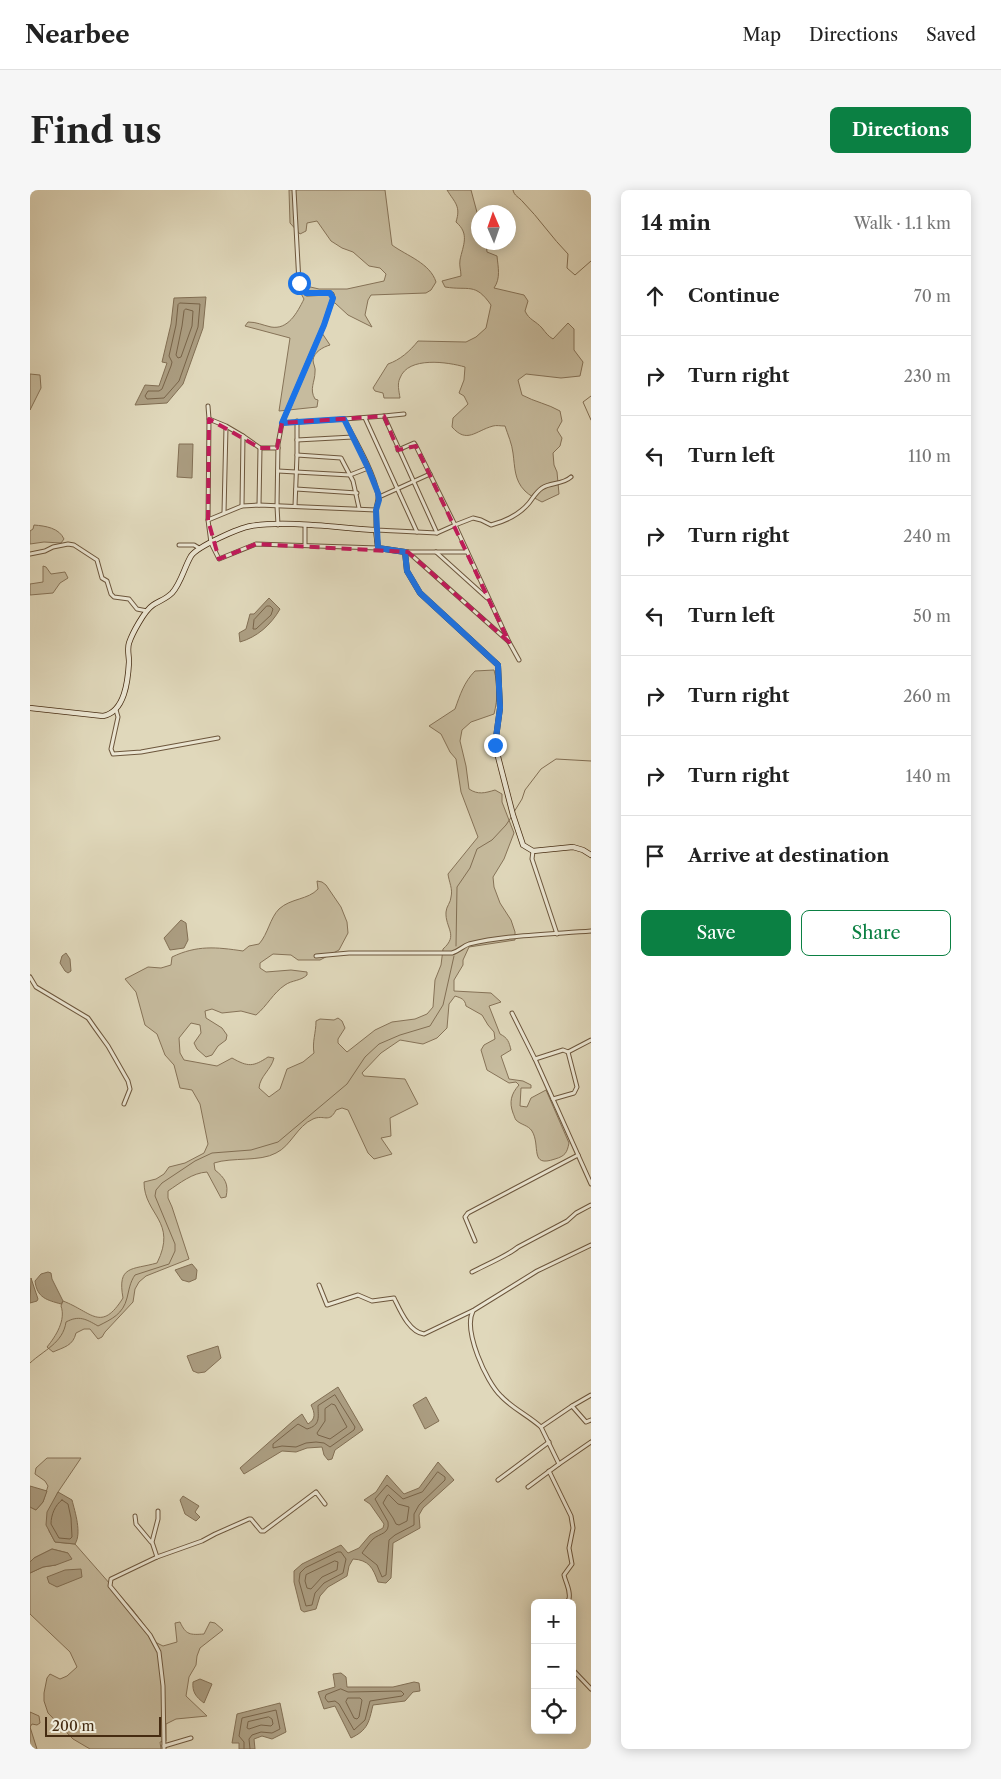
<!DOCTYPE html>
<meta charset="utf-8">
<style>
:root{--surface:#fff;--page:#f6f6f6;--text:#222;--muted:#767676;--line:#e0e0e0;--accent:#0b8043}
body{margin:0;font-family:"Libre Caslon Text",serif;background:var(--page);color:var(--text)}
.controls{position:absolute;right:15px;bottom:15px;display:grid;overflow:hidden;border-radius:8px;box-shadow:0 2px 12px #0003}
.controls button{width:45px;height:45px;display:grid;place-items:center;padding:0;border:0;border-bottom:1px solid var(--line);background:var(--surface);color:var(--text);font:25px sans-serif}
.compass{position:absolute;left:441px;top:15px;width:45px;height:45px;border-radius:50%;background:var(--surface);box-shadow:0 2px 12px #0003;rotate:358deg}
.scale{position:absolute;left:15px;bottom:12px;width:116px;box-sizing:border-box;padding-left:5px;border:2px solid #452b11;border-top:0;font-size:14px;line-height:18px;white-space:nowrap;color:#452b11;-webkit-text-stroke:4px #ebe6d3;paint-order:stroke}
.stop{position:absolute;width:15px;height:15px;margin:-11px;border:4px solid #1a73e8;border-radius:50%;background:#fff}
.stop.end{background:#1a73e8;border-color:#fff;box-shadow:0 1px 5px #0008}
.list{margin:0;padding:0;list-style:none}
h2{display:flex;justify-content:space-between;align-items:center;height:65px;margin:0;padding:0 20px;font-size:21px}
h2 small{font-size:16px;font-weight:400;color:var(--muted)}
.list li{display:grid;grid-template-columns:32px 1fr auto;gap:15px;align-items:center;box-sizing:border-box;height:80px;padding:0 20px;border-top:1px solid var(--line)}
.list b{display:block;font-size:19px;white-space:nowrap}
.list em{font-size:16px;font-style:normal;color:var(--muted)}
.actions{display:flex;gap:10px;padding:15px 20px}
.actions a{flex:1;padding:11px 0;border:1px solid var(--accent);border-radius:8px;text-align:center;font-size:18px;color:var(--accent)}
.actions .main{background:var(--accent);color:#fff}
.icon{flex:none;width:28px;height:28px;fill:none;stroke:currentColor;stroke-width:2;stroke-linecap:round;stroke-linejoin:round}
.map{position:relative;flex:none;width:561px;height:1559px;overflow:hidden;border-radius:8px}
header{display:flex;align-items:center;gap:30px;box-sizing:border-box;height:70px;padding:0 25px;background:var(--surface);border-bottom:1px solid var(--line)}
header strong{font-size:24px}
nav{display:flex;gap:28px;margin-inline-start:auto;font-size:18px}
.intro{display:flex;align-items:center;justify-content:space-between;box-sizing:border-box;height:120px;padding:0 30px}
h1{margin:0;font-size:35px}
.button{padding:12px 22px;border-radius:8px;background:var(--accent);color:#fff;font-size:18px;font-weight:700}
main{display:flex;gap:30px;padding:0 30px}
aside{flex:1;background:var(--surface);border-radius:8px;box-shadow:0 2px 12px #0003}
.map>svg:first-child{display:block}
.green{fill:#c6bb9e;stroke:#867358}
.water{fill:#ab9d81;stroke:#826f54}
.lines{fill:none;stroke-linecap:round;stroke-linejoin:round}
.shore{stroke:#786449;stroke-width:1}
.stream{stroke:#826f54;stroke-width:1}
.street-casing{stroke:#6c563c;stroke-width:5}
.secondary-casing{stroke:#452b11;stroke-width:6}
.street{stroke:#ebe6d3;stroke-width:3}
.secondary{stroke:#ebe6d3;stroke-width:4.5}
.route{stroke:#1a73e8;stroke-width:6}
.marked{fill:none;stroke:#c2185b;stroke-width:4;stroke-dasharray:10 6;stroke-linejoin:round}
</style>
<header>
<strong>Nearbee</strong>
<nav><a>Map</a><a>Directions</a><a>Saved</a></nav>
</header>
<div class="intro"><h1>Find us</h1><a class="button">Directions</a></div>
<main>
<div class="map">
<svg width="561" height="1559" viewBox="0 0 561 1559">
<rect width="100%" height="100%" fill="#e0d8bb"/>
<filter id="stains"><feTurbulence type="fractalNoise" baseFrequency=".004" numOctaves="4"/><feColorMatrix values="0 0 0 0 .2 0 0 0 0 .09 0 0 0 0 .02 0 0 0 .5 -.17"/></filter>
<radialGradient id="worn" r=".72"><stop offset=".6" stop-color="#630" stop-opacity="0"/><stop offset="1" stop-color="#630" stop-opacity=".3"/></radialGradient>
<g class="green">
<path d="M259 0H355L362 55C377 66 400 73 406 92L401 100 396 103 341 105 338 110 335 125 342 137 318 125 305 113H300L290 140 300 155C293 157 284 162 283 170 283 174 286 178 285 182 285 192 279 199 285 209L288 210 287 217 249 221 260 148 215 136 218 132C227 132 232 135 241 137 258 140 267 123 274 109L269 100 276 96 289 99H317L354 91 356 84 350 78 339 76 323 62 312 58 301 51 287 31 277 33 276 41 270 44 260 33Z"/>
<path d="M417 0H441L448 26V52L456 53 457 62 467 66C468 77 471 88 464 98L494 105 498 111 495 121C499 130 506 131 512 138 516 143 518 146 523 149L538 133 544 139V160L553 172 550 186 531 188 496 184 488 190 492 205C505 212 518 214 530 221L532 231 527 240 532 248 530 256 523 263 524 275 527 282 529 304 512 312C506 309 499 305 495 301 484 290 485 277 483 263 482 254 478 245 475 236 471 236 466 235 463 236 445 241 437 254 422 237L423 228 438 214 434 206 429 203 434 190 435 177C418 172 378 166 370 188 367 194 369 201 370 208H354L353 203 345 201 343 198 358 174C370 170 380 161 388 151L436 152 446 147 456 138 461 115C445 92 439 101 415 97L412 91 431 86C431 80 429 76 430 70 433 55 440 44 426 32 431 16 425 13 417 0Z"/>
<path d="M0 184 10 185 11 198 0 220Z"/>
<path d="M4 335C16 336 29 338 34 349L31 353 14 352 0 354V341L3 339Z"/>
<path d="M13 376 16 377 21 384 35 382 38 388 30 393 23 403 0 405V394L13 392Z"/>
<path d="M464 480C468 495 468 508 464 524L441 532 432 540 430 551 436 576 439 599C448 605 455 603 465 600L472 604V612L484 643 474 669 463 687 464 697 470 713 481 730 485 742V750L439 757 433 770V775L424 790V801L461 803 471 812 459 816 470 844C478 848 479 852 481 860L471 866 479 889 493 891 501 895V898H491L490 916 497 917 501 908 516 900 539 953C537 963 535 966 525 969 499 978 511 956 502 941 498 935 491 935 486 930 485 929 484 925 483 923 479 912 481 904 489 895L486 892 479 893 457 880 451 860 454 855 465 849 464 842 458 835 452 825 436 816C435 809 431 808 425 806L419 814 417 838 407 848 393 854 370 850 351 863 332 883 334 886 375 889 388 914 360 928 361 946 351 948 362 964 344 969 338 963 318 920 312 918 306 920C299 934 294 924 283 929 267 936 261 956 246 963 230 972 202 967 184 973L185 980C195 988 199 994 196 1007L191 1008 177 982C162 983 150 993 138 1001V1008L142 1017 159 1069 116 1086 109 1092 105 1099 103 1112 75 1142 72 1147 68 1149 60 1139H54L46 1143C43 1156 34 1157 23 1162L17 1157C26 1146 36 1130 31 1116L33 1111C62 1122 71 1143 93 1108 87 1075 102 1080 127 1073 148 1031 114 1025 114 992L126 989 134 984 139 977 155 973 174 963 178 954 170 914 162 900 150 898 144 875 135 865 127 844 115 835 106 802 95 789 118 777 131 778 141 775 142 767C167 755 186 757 213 761L219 756 229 754C238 744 240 728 249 719 261 708 278 710 288 699L287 691 292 692 296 695 311 717 317 732 318 743 309 760 290 770H268L261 765 243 764 230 773V778L236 782 261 780 277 782V785C271 791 262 790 255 795 243 803 237 816 226 825L211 821 192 823 182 819 175 821 176 828 192 838 197 845 196 850 188 856 182 865 176 867 167 859 164 853 171 843 170 835 161 833 149 848 150 863 154 870 187 876 202 868C218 877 223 877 238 867L244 868C241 880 230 886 229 898L239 907 250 899 257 879 273 872 284 863C282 852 286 843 286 831L290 829 304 830 308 828 312 831 315 838 308 849V853L317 862 345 840 362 832 385 829 397 824 403 817 405 790 411 775 413 759C429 745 415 738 416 722 416 717 421 712 421 707 423 699 419 692 418 684L448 647 431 602 426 569 420 562 411 544 399 536 425 519C430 505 434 492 445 481Z"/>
<path d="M17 1268H51L28 1302 24 1311 19 1341 25 1352 45 1354 102 1419 119 1441 125 1452 133 1456 147 1452 145 1433 150 1432C156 1445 160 1445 174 1444L180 1432 185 1433 193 1440 170 1458 167 1466 166 1475 159 1487 156 1506 177 1526 146 1529 136 1534V1551L130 1552 131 1559H60L43 1549 18 1523 14 1511V1503L17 1488 20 1484 30 1489 37 1486 47 1477 40 1462 0 1424V1383L13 1377 26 1375 38 1363 22 1359 4 1368 0 1372V1317L6 1320 13 1312 18 1296 15 1291 5 1284 6 1278Z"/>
<path d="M0 1522 9 1526 10 1533 7 1535 2 1534 0 1537 7 1559H0Z"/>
</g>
<g class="water">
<path d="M176 107 173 138 153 194 137 213 105 215 115 195 129 196 137 173 132 172 141 134 144 108Z"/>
<path d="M149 254H163L162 288 147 287Z"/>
<path d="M239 408 250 419C241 435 227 447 210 452L209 443 216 439 220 424H224Z"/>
<path d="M151 730 156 733 158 750 154 758 140 760 134 748Z"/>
<path d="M36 763 40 769 41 781 38 783 35 781 30 773 32 766Z"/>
<path d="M162 1074 167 1080 166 1089 159 1092 152 1090 145 1080Z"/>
<path d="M18 1082 21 1083 22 1089 33 1111 31 1114C17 1110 7 1108 5 1091L11 1084Z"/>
<path d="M1 1088 8 1109 7 1111 0 1113Z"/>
<path d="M188 1156 191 1168 175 1182 168 1183 163 1181 157 1166Z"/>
<path d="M308 1197 333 1240 305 1260 302 1269 298 1270 294 1265 292 1257 277 1258 266 1262 252 1261 214 1284 210 1278 263 1231 272 1224 278 1234C286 1229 285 1223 281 1215Z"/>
<path d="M396 1207 409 1231 395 1239 383 1215Z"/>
<path d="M408 1272 424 1290 393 1318 389 1325 390 1338 363 1353 361 1388 356 1393 348 1392C343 1378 339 1370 323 1369L319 1376 317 1386 298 1397 290 1406 286 1419 274 1422 271 1420 264 1392V1381L272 1374 311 1355 318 1363 329 1358 340 1345 353 1338 354 1334 340 1314 334 1310 346 1302 357 1285 374 1304 389 1298Z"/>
<path d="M0 1296 17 1301 13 1312 6 1320 0 1317Z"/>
<path d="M28 1302 42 1310C45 1322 52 1343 45 1354L25 1352 16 1335 17 1322Z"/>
<path d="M153 1306 169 1316 165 1322 170 1327 166 1331 155 1324 150 1310Z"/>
<path d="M22 1359 38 1363 42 1369 26 1375 13 1377 0 1383V1372L4 1368Z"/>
<path d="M51 1379 52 1387 27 1397 19 1393 17 1387 35 1380Z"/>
<path d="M311 1483 316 1487 317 1497H363L384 1492 389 1493 390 1501 383 1502 375 1511 343 1515C339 1532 338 1540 321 1548L305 1516 294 1519 288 1502 305 1497 303 1484Z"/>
<path d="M170 1489 182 1494 174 1513C166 1507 162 1502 163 1492Z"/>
<path d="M250 1513 256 1542 242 1549 232 1546 224 1549 225 1559H209V1553H202L207 1524Z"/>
</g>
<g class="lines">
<g class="shore">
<path d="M150 113 170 114 168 137 149 191 134 208 117 209 115 206 118 201H129L132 199 141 176 142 172 139 166 146 135 148 115Z"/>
<path d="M156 119 163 121 162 136 151 167 148 168 146 165 152 136 154 121Z"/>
<path d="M237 416H240L243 419 241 425 226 439H223L224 430Z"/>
<path d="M305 1205 325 1237 324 1240 300 1257 294 1253 286 1252 276 1253 266 1257 252 1256 243 1258V1254L268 1234 277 1239C291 1235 288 1227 288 1216Z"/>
<path d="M302 1214 305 1215 317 1237 300 1249 288 1245 287 1243 295 1231V1219Z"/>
<path d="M408 1282 415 1287V1290L389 1315 384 1324V1335L365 1345 359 1350 356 1385 352 1387 347 1375 332 1363C335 1359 339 1353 343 1349 350 1343 360 1344 358 1332L345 1309 357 1295 373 1309 392 1302Z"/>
<path d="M359 1305 368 1314 379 1317 377 1331 369 1335 366 1334 363 1328 353 1313 357 1306Z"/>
<path d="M32 1310 38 1314 41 1328 42 1347 40 1349 29 1348 21 1334C21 1325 25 1315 32 1310Z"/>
<path d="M308 1362H311L316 1369 313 1383 294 1393 285 1403 282 1415 276 1416 269 1391 270 1383 275 1378Z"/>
<path d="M305 1371 308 1372 307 1380 292 1387 281 1399 277 1398 275 1391 276 1385Z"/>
<path d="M311 1499 318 1502 371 1501 374 1504 372 1506 340 1511 335 1530 324 1540 309 1514 305 1511 298 1512 295 1508 296 1505Z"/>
<path d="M318 1508H330L332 1510 329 1527 327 1529 324 1528 316 1512Z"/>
<path d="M239 1527 242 1529 243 1534 241 1536 231 1535 219 1539 217 1538 218 1532Z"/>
<path d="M214 1559V1552L209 1546 212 1528 246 1520 250 1539 242 1543 231 1542 222 1545 219 1549 220 1559"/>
</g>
<g class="stream">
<path d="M483 0C484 6 489 7 493 12 509 28 522 48 538 64L537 78 545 85 561 71"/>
<path d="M561 206 553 212 561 230"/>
<path d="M484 622 492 609 495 600 511 579 526 569 561 571"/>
<path d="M426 756 427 697 440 678 447 659 462 650 476 635 482 626"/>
<path d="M0 1173C14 1160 33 1153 36 1132 49 1125 56 1129 68 1136 82 1129 93 1124 97 1108 99 1100 100 1092 105 1085L139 1074 145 1061V1054L125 1006 126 1000 132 993 165 971 182 963 221 960 248 952 317 894 335 867 349 854 370 845 400 836 413 815 424 766"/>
</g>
<defs>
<g id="street">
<path d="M178 216 179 229"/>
<path d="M354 226 374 224"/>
<path d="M335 228 387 342"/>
<path d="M314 229 354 226 407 343"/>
<path d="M267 231V265"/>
<path d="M252 233 294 135 303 108 302 104 299 103 277 104 269 93 264 0"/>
<path d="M267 250 323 247"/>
<path d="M230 258H248"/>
<path d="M368 260 384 253 386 256 425 335 443 328 451 330 461 335C476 331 489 325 499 313 503 308 506 302 512 298 521 292 532 295 541 287"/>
<path d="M248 281 320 285 338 278"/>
<path d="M266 299 327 303"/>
<path d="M349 307 400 284"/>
<path d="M212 316 213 246 230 258 229 315"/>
<path d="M265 316 267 265 311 268 323 291 329 318"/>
<path d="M194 323 196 237"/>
<path d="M178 330 179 229 196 236 213 246"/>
<path d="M248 335 247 316 248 254 252 233 314 229C325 250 344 282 348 305 349 310 346 314 346 320"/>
<path d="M275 335V355"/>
<path d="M149 355H164L169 358"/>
<path d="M348 358 226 354 189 369 181 353 178 330 212 316 229 315 346 320V340L407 343 425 335 479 452 378 362"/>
<path d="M377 362H437"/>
<path d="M406 362 457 408"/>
<path d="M0 364 15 361 23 357 38 354 44 355 67 370 72 388 77 391 81 404 84 407 99 409 107 419 117 421"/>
<path d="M479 452 489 470"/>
<path d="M86 520 88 527 81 559 83 564 111 562 188 548"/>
<path d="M503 661 502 669 527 744"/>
<path d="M286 766 319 763H422C429 761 433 756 439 754 475 745 524 744 561 741"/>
<path d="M0 787 6 797 58 828 65 838 78 856 98 891 100 899 94 914"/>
<path d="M482 823 505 869 561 994"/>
<path d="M505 869 533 860 538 862"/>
<path d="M523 909 544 903 547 897 538 862 561 850"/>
<path d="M445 1051 435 1027 438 1023 548 965"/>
<path d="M442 1082C455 1075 477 1066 488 1057L537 1031 546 1023 561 1015"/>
<path d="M289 1095 297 1115 328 1105 342 1111 364 1108C370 1120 379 1142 394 1144L444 1120 507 1081 561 1055"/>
<path d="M443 1121C433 1140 456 1192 471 1206 482 1218 499 1226 511 1237L542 1216 556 1232 561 1230"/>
<path d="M542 1216 561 1205"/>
<path d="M529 1274 561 1252"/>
<path d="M519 1281 541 1326 543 1338 539 1358 542 1374 534 1385C536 1394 541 1400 539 1409L536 1413"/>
<path d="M468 1290 519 1252"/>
<path d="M498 1297 529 1274 511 1237"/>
<path d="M105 1326 106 1334 121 1352"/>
<path d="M127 1367 122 1352 128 1329V1321"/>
<path d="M542 1479 561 1499"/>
<path d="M134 1556 161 1548"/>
<path d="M134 1559 133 1496 129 1462 120 1445 80 1396 81 1389 127 1367 172 1351 185 1344 219 1329H221L231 1341H234L286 1302 295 1314"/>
</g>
<path id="secondary" d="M0 518 73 526C95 522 98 490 99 472 99 466 97 459 99 453 102 444 114 421 123 415 129 411 136 409 142 403 151 393 154 378 161 366 168 356 209 338 221 336 256 330 309 338 346 340L348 358 375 362 377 381 390 403 468 475 470 518 465 555 483 625 493 655 503 661 543 657 553 660 561 665"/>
</defs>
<use href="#street" class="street-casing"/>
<use href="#secondary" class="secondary-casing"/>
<use href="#street" class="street"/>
<use href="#secondary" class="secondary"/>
</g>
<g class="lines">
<path class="route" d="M269 93 276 103H300L303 108 294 135 252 233 314 229 338 278 348 303 349 310 346 320 348 358 375 362 377 381 390 403 468 475 470 518 465 555"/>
</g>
<path class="marked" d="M354 226 368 260 386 256 479 452 378 362 226 354 189 369 178 330 179 229 230 258H247L252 233Z"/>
<rect width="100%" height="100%" filter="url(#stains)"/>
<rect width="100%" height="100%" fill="url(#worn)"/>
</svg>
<div class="controls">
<button>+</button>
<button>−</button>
<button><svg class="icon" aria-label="locate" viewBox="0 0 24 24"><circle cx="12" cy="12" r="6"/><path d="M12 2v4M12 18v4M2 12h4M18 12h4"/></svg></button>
</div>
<svg class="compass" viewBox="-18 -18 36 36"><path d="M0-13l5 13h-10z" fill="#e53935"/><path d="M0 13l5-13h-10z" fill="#767676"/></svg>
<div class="scale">200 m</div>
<div class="stop" style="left:269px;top:93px"></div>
<div class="stop end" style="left:465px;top:555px"></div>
</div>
<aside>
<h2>14 min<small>Walk · 1.1 km</small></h2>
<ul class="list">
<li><svg class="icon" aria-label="ahead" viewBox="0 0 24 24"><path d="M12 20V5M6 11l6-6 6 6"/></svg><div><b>Continue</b></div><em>70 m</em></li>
<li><svg class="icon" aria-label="right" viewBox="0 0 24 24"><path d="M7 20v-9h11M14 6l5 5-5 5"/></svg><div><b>Turn right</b></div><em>230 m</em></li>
<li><svg class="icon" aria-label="left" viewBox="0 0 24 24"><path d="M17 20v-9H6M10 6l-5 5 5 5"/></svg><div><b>Turn left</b></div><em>110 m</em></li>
<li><svg class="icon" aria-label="right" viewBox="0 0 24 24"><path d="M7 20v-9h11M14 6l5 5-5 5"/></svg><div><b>Turn right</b></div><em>240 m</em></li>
<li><svg class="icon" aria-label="left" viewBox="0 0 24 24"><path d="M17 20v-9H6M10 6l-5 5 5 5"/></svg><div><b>Turn left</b></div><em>50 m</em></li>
<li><svg class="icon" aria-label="right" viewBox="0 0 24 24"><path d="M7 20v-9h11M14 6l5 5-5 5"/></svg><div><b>Turn right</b></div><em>260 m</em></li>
<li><svg class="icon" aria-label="right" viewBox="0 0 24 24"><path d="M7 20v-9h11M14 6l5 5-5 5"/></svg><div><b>Turn right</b></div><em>140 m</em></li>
<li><svg class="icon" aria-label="arrive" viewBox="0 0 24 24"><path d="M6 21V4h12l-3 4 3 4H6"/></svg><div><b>Arrive at destination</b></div></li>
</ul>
<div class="actions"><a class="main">Save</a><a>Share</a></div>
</aside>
</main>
